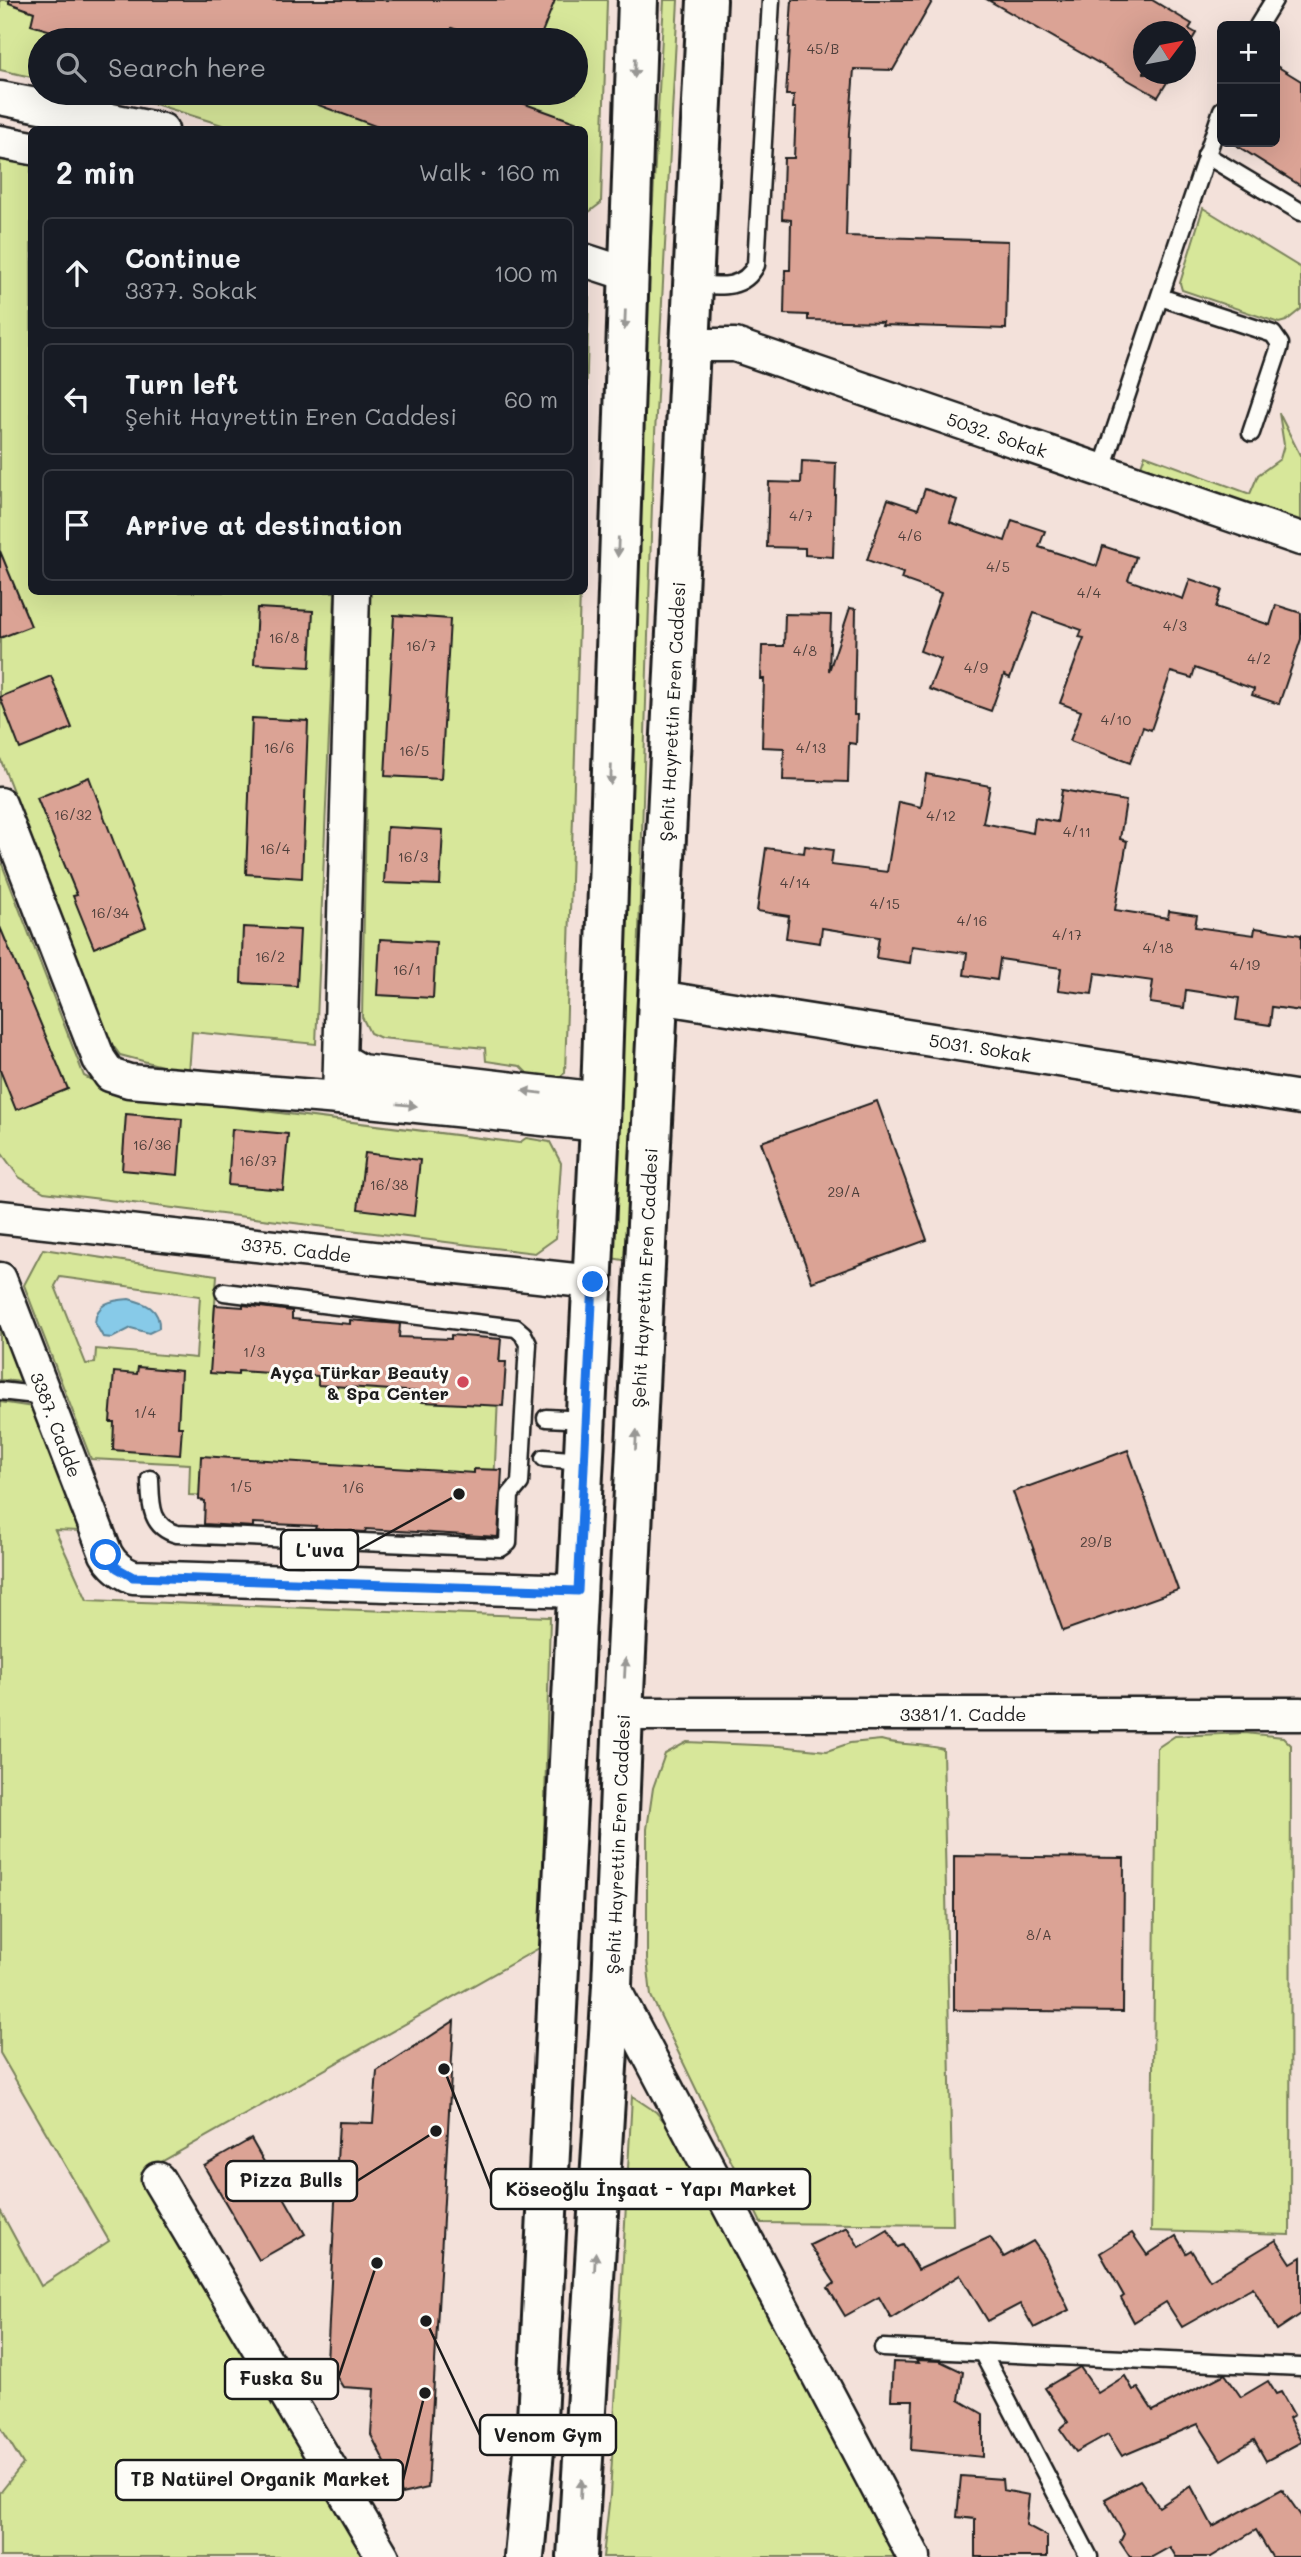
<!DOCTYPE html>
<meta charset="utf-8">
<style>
:root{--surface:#171b24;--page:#242831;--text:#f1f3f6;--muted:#9ea1a6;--line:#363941}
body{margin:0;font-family:Mali,sans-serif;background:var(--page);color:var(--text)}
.controls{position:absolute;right:21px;top:21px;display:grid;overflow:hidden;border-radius:10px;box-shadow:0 7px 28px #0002}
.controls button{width:63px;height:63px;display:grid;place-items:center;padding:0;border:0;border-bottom:2px solid var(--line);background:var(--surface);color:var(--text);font:35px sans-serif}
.compass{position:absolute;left:1133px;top:21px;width:63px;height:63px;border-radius:50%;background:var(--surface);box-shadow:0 7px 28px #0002;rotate:58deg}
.stop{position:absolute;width:21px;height:21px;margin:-16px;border:5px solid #1a73e8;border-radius:50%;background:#fff}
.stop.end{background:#1a73e8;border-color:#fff;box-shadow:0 2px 7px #0008}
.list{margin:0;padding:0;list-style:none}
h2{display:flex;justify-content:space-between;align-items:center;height:91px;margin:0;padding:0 28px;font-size:30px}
h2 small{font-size:23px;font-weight:400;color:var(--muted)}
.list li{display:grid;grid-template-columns:46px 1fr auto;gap:21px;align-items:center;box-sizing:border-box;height:112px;margin:0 14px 14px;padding:0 14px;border:2px solid var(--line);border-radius:10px}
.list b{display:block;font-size:26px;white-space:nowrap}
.list p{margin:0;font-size:23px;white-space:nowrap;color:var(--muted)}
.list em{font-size:23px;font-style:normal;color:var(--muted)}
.icon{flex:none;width:38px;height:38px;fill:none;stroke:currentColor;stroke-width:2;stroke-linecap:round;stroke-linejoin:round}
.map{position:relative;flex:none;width:1301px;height:2557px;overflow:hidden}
.search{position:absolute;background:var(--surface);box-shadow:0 7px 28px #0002;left:28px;top:28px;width:560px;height:77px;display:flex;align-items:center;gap:18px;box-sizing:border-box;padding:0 24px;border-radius:38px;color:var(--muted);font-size:26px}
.panel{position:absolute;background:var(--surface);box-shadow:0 7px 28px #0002;left:28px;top:126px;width:560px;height:469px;border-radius:10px}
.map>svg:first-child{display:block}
.green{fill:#d7e79a;stroke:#7a825b;stroke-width:2;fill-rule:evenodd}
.water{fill:#87cae8;stroke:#5c8496;stroke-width:2}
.building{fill:#dba395;stroke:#1c1c1c;stroke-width:2}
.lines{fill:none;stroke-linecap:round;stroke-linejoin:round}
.lane-casing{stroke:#1c1c1c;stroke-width:21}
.street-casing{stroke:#1c1c1c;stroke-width:37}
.secondary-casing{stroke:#1c1c1c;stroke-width:44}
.lane{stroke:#fdfcf7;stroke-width:16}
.street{stroke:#fdfcf7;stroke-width:32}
.secondary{stroke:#fdfcf7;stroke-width:38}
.oneway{fill:#989794}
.route{stroke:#1a73e8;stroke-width:9}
.poi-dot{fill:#d1495b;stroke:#fdfcf7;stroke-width:2.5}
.labels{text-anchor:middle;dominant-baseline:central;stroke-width:6;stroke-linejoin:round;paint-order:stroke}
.number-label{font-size:14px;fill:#4c3e3a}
.street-label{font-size:18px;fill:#1c1c1c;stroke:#fdfcf7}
.poi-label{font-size:18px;font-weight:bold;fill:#1c1c1c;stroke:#fdfcf7;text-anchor:end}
.leader{fill:none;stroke:#1c1c1c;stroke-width:2.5}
.callout-dot{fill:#1c1c1c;stroke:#fdfcf7;stroke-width:2.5}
.callout{fill:#fdfcf7;stroke:#1c1c1c;stroke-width:2.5}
.callout-label{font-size:19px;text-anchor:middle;font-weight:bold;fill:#1c1c1c}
</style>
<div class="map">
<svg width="1301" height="2557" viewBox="0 0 1301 2557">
<rect width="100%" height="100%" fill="#f3e1da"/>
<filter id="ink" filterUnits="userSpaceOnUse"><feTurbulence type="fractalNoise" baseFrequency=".0143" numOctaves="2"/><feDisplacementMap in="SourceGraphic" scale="14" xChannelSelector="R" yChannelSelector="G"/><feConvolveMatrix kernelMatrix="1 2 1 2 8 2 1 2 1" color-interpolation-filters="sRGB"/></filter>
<g filter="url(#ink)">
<g class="green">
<path d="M0 0H607L601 203 585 215 584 130 235 129 158 105 103 93H576V40H40V79L0 70Z"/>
<path d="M664 0H678L653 471 629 1261 611 1258 638 473Z"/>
<path d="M0 158 31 164 32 592H335L316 1044 192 1032 189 1073 120 1055 111 1043 0 758Z"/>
<path d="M1203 208 1301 268V309L1286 321 1279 323 1182 290 1180 283Z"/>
<path d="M585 295 589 297 585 441 584 295Z"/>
<path d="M1279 413 1301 457V526L1139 472 1145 455 1250 494 1258 475 1280 459 1284 445Z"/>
<path d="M370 592H580L565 1073 552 1082 532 1078 520 1066 486 1061 485 1048 381 1038 370 1033 362 1017Z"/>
<path d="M0 859 84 1076 114 1092 519 1143 526 1138 550 1142 561 1163 556 1238 535 1253 44 1192 19 1177 0 1151Z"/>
<path d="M43 1249 217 1275 213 1332 500 1353 493 1507 189 1495 190 1464 91 1459 24 1285ZM60 1277 200 1296 196 1358 96 1349 95 1363 86 1364 55 1286Z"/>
<path d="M0 1324 24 1382 0 1380Z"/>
<path d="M0 1402 33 1407 80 1531 55 1530 87 1600 550 1617 541 1947 142 2173 286 2426 365 2557H0V2493L23 2464 0 2426V2210L41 2286 109 2241 0 2053Z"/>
<path d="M1245 1733 1283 1737 1291 1745 1290 2235 1151 2231 1157 1748 1175 1736Z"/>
<path d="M881 1740C902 1746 921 1743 943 1749L953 2225 761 2223 651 1996 647 1959V1829L653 1788 665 1754 687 1742 779 1746 827 1751 850 1743Z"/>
<path d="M632 2096 656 2112 680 2139 901 2557H603L610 2495Z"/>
</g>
<path class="water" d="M129 1299C145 1303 160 1308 159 1328L149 1333 131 1328 112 1338 103 1337 95 1323C96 1303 111 1300 129 1299Z"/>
<g class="building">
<path d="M9 0H555L539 40H486L452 28 450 40H110L76 28 75 34 59 29 58 33 31 25 34 12 9 3Z"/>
<path d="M792 0H933L893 70 854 69 849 133 846 236 1008 241 1006 329 882 325 883 322 808 320V315L784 314 785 270H790L791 220 782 219 784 158H794L796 108H793L794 95H786Z"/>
<path d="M988 0H1152L1192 24 1189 29 1196 33 1186 50V32H1144V74H1172L1158 97Z"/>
<path d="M1275 65 1301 81V186L1231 142H1275Z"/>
<path d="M295 93H495L586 126V130H386L294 96Z"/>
<path d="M802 461 836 463 833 557 805 555V548L767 547 769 482 801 483Z"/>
<path d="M925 489 957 500 950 522 1005 541 1012 520 1045 531 1039 547 1097 566 1103 546 1136 557 1128 580 1183 599 1190 579 1222 590 1216 607 1270 625 1276 605 1301 613V639L1279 704 1252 695 1254 689 1195 668 1192 678 1171 672 1151 730 1143 727 1130 763 1070 741 1081 711 1060 703 1084 638 1079 637 1082 630 1034 613 1010 678 1004 675 991 711 929 689 941 659 920 651 941 593 901 579 903 573 867 560 888 499 918 509Z"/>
<path d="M0 551 31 626 0 638Z"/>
<path d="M257 608 313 611 310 667 254 664Z"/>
<path d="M850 608 856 609 854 715H857L856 744 849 743 848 782 783 780 784 748 762 747 764 679H761L762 646H784L785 614 831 615 829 671Z"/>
<path d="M394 615 450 619 441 779 385 776Z"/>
<path d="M51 676 72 728 20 749 0 697Z"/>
<path d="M252 718 308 721 302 878 246 874Z"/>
<path d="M926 774 990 786 983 823 1033 833 1035 818 1057 822 1062 790 1126 801 1120 839 1127 841 1115 910 1168 918 1169 911 1197 915 1195 927 1254 935 1255 928 1301 935V1011L1272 1007 1270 1025 1236 1020 1239 998 1186 990 1184 1008 1150 1003 1153 981 1095 973 1092 994 1058 990 1061 968 1000 959 997 980 964 975 967 953 912 946 910 963 876 958 879 937 822 928 820 943 786 938 789 916 757 911 766 848 804 853 805 846 833 850 831 865 887 872 899 802 921 807Z"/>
<path d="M89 777 146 927 94 948 73 896 77 895 37 798Z"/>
<path d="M387 827 443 830 440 885 384 883Z"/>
<path d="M0 927 68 1089 16 1110 0 1070Z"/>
<path d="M243 927 300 930 297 986 241 983Z"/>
<path d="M380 939 436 942 433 998 377 995Z"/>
<path d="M877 1101 927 1240 812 1282 761 1142Z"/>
<path d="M126 1114 182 1119 178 1175 122 1170Z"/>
<path d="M232 1129 288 1134 283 1190 228 1185Z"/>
<path d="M365 1153 420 1160 414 1216 358 1209Z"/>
<path d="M215 1305 243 1307V1305L292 1311V1319L350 1324V1320L400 1324 399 1337 451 1339V1335L501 1339 499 1362H506L503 1406 423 1402 420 1401V1392L318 1385V1376L238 1371V1375L210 1373Z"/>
<path d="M138 1367 181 1371 178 1427H182L180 1455 113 1450 114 1422H110L114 1372 137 1374Z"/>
<path d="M1128 1450 1178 1590 1063 1631 1013 1492Z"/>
<path d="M201 1456 474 1473V1469L502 1470 498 1537 366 1529 365 1532 315 1529 316 1526 253 1523V1527L204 1524 205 1501 199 1500Z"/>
<path d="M954 1856 1124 1858 1123 2012 954 2010Z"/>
<path d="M454 2021 428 2488 401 2494 371 2435 374 2389 343 2387 327 2362 339 2122 373 2123 377 2071Z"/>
<path d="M251 2139 305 2234 259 2260 204 2166Z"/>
<path d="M847 2227 859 2247 888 2230 898 2247 903 2245 918 2270 990 2237 1004 2257 1033 2241 1045 2258 1069 2310 1034 2328 1020 2304 988 2321 960 2275 891 2318 879 2297 845 2316 828 2288 835 2283 810 2245Z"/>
<path d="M1132 2233 1147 2255 1176 2236 1186 2253 1191 2250 1210 2280 1276 2240 1291 2263 1301 2257V2314L1277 2330 1253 2287 1182 2327 1166 2302 1134 2322 1121 2298 1124 2296 1100 2253Z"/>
<path d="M916 2360 940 2361 963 2372 959 2400 983 2414V2457L911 2450 913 2400H891L893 2362 918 2363Z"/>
<path d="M1080 2367 1098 2393 1125 2376 1133 2390 1138 2388 1153 2411 1225 2374 1241 2397 1268 2381 1276 2394 1281 2392 1294 2415 1289 2418 1301 2442 1266 2461 1254 2440 1221 2460 1198 2424 1122 2456 1108 2434 1076 2452 1060 2429 1068 2422 1045 2388Z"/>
<path d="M961 2476 1002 2479 1003 2490 1029 2495 1026 2525 1047 2536V2557H975V2519L957 2517Z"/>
<path d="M1140 2480 1159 2507 1191 2486 1213 2527 1282 2489 1301 2516V2557H1272L1256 2530 1211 2557H1176L1170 2547 1152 2557H1130L1120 2542 1124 2534 1105 2499Z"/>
</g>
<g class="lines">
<defs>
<g id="lane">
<path d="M1258 26 1274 0"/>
<path d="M1206 155 1301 212"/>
<path d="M693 284C717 286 743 291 756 265L771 0"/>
<path d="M1160 297 1273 334 1280 344 1279 349 1251 433"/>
<path d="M1105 460 1222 110"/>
<path d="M0 1391 45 1396"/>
<path d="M546 1418 586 1420"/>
<path d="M544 1458 584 1461"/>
<path d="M150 1479C151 1502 149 1527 177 1534L501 1548 508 1543 510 1495 520 1483 528 1344 523 1334 516 1328 224 1292"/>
<path d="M883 2348 1301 2367"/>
<path d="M982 2352 1089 2557"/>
</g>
<g id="street">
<path d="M0 98 162 130"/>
<path d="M0 142 32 148"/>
<path d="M584 260 627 274"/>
<path id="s1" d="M690 345H735L1301 539"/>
<path d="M0 804 99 1059 110 1075 129 1081 339 1098 600 1125"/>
<path id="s2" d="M658 997 1301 1098"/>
<path d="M342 1060 361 1071 600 1099"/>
<path d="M339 1098 353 592"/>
<path id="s3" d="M0 1217 593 1282"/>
<path id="s4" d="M0 1279 106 1554C113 1566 121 1572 133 1577L577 1591"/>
<path id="s5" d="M623 1714H1301"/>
<path d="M612 1985 914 2557"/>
<path d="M158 2179 383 2557"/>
</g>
<g id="secondary">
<path d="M524 2557 537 2419 600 1125 638 0"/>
<path id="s6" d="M577 2557 612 1985 623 1714 707 0"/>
</g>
</defs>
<use href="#lane" class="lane-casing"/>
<use href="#street" class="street-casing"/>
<use href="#secondary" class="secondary-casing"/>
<use href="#lane" class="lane"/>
<use href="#street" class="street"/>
<use href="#secondary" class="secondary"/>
</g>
<defs><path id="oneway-solid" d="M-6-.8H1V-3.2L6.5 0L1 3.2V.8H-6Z" transform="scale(1.75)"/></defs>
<g class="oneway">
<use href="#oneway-solid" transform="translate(635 68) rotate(92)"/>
<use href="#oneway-solid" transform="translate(625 320) rotate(92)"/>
<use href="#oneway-solid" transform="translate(618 547) rotate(92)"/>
<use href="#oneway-solid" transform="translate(611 775) rotate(92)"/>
<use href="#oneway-solid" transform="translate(532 1092) rotate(-173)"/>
<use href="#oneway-solid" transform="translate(407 1105) rotate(6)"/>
<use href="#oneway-solid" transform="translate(636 1440) rotate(-87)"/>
<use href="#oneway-solid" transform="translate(625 1668) rotate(-87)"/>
<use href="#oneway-solid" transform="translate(595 2262) rotate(-87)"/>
<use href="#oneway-solid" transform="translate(581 2489) rotate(-87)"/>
</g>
</g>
<g class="lines" filter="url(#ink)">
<path class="route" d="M106 1555 117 1568 133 1577 578 1591 593 1282"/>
</g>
<circle class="poi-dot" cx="463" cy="1382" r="7"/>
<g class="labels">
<g class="number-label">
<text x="823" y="48">45/B</text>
<text x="801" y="515">4/7</text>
<text x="910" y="535">4/6</text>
<text x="998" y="566">4/5</text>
<text x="1089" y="592">4/4</text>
<text x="1175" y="625">4/3</text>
<text x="284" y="637">16/8</text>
<text x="421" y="645">16/7</text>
<text x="805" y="650">4/8</text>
<text x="1259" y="658">4/2</text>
<text x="976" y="667">4/9</text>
<text x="1116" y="719">4/10</text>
<text x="279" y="747">16/6</text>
<text x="811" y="747">4/13</text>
<text x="414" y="750">16/5</text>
<text x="73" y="814">16/32</text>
<text x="941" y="815">4/12</text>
<text x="1077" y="831">4/11</text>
<text x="275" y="848">16/4</text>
<text x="413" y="856">16/3</text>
<text x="795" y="882">4/14</text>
<text x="885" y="903">4/15</text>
<text x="110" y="912">16/34</text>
<text x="972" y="920">4/16</text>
<text x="1067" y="934">4/17</text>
<text x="1158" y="947">4/18</text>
<text x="270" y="956">16/2</text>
<text x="1245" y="964">4/19</text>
<text x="407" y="969">16/1</text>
<text x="152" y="1144">16/36</text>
<text x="258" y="1160">16/37</text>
<text x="389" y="1184">16/38</text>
<text x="844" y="1191">29/A</text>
<text x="254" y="1351">1/3</text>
<text x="145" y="1412">1/4</text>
<text x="241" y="1486">1/5</text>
<text x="353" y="1487">1/6</text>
<text x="1096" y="1541">29/B</text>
<text x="1039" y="1934">8/A</text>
</g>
<g class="street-label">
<text stroke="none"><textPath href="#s1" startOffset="322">5032. Sokak</textPath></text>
<text stroke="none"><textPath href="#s6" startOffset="1848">Şehit Hayrettin Eren Caddesi</textPath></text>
<text stroke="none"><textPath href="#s2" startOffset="326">5031. Sokak</textPath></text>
<text stroke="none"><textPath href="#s3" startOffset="298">3375. Cadde</textPath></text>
<text stroke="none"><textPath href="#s6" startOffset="1281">Şehit Hayrettin Eren Caddesi</textPath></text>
<text stroke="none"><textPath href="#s4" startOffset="156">3387. Cadde</textPath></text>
<text stroke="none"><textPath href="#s5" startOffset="340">3381/1. Cadde</textPath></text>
<text stroke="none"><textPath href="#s6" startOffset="714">Şehit Hayrettin Eren Caddesi</textPath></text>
</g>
<g class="poi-label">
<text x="449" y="1372">Ayça Türkar Beauty<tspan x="449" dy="21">&amp; Spa Center</tspan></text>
</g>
</g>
<path class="leader" d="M459 1494L358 1550M436 2131L357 2181M444 2069L491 2189M377 2263L338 2379M426 2321L480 2435M425 2393L403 2480"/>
<g class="callout-dot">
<circle cx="459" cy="1494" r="7"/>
<circle cx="436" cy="2131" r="7"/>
<circle cx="444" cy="2069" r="7"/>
<circle cx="377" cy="2263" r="7"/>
<circle cx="426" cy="2321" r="7"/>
<circle cx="425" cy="2393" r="7"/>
</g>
<g class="callout">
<rect x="281" y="1530" width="77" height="40" rx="7"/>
<rect x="226" y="2161" width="131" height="40" rx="7"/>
<rect x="491" y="2169" width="319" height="40" rx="7"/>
<rect x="225" y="2359" width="113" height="40" rx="7"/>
<rect x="480" y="2415" width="136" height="40" rx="7"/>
<rect x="116" y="2460" width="287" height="40" rx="7"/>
</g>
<g class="callout-label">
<text x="320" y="1557">L'uva</text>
<text x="291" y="2187">Pizza Bulls</text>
<text x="651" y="2196">Köseoğlu İnşaat - Yapı Market</text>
<text x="281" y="2385">Fuska Su</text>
<text x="548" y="2442">Venom Gym</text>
<text x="260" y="2486">TB Natürel Organik Market</text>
</g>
</svg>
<div class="controls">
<button>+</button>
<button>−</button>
</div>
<svg class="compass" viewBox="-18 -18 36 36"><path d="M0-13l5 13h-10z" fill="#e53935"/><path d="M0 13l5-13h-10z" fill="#9ea1a6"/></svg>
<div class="stop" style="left:106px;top:1555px"></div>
<div class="stop end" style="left:593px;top:1282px"></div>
<div class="search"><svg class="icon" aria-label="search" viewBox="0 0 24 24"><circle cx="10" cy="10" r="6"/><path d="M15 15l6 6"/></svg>Search here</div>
<section class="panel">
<h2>2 min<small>Walk · 160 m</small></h2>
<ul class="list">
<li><svg class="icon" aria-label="ahead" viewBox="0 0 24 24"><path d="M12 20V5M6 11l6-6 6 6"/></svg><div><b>Continue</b><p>3377. Sokak</p></div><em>100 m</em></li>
<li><svg class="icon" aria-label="left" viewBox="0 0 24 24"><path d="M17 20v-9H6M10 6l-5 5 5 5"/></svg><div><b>Turn left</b><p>Şehit Hayrettin Eren Caddesi</p></div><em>60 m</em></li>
<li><svg class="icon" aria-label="arrive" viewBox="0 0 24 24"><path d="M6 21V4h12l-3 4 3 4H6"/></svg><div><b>Arrive at destination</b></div></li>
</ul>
</section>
</div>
